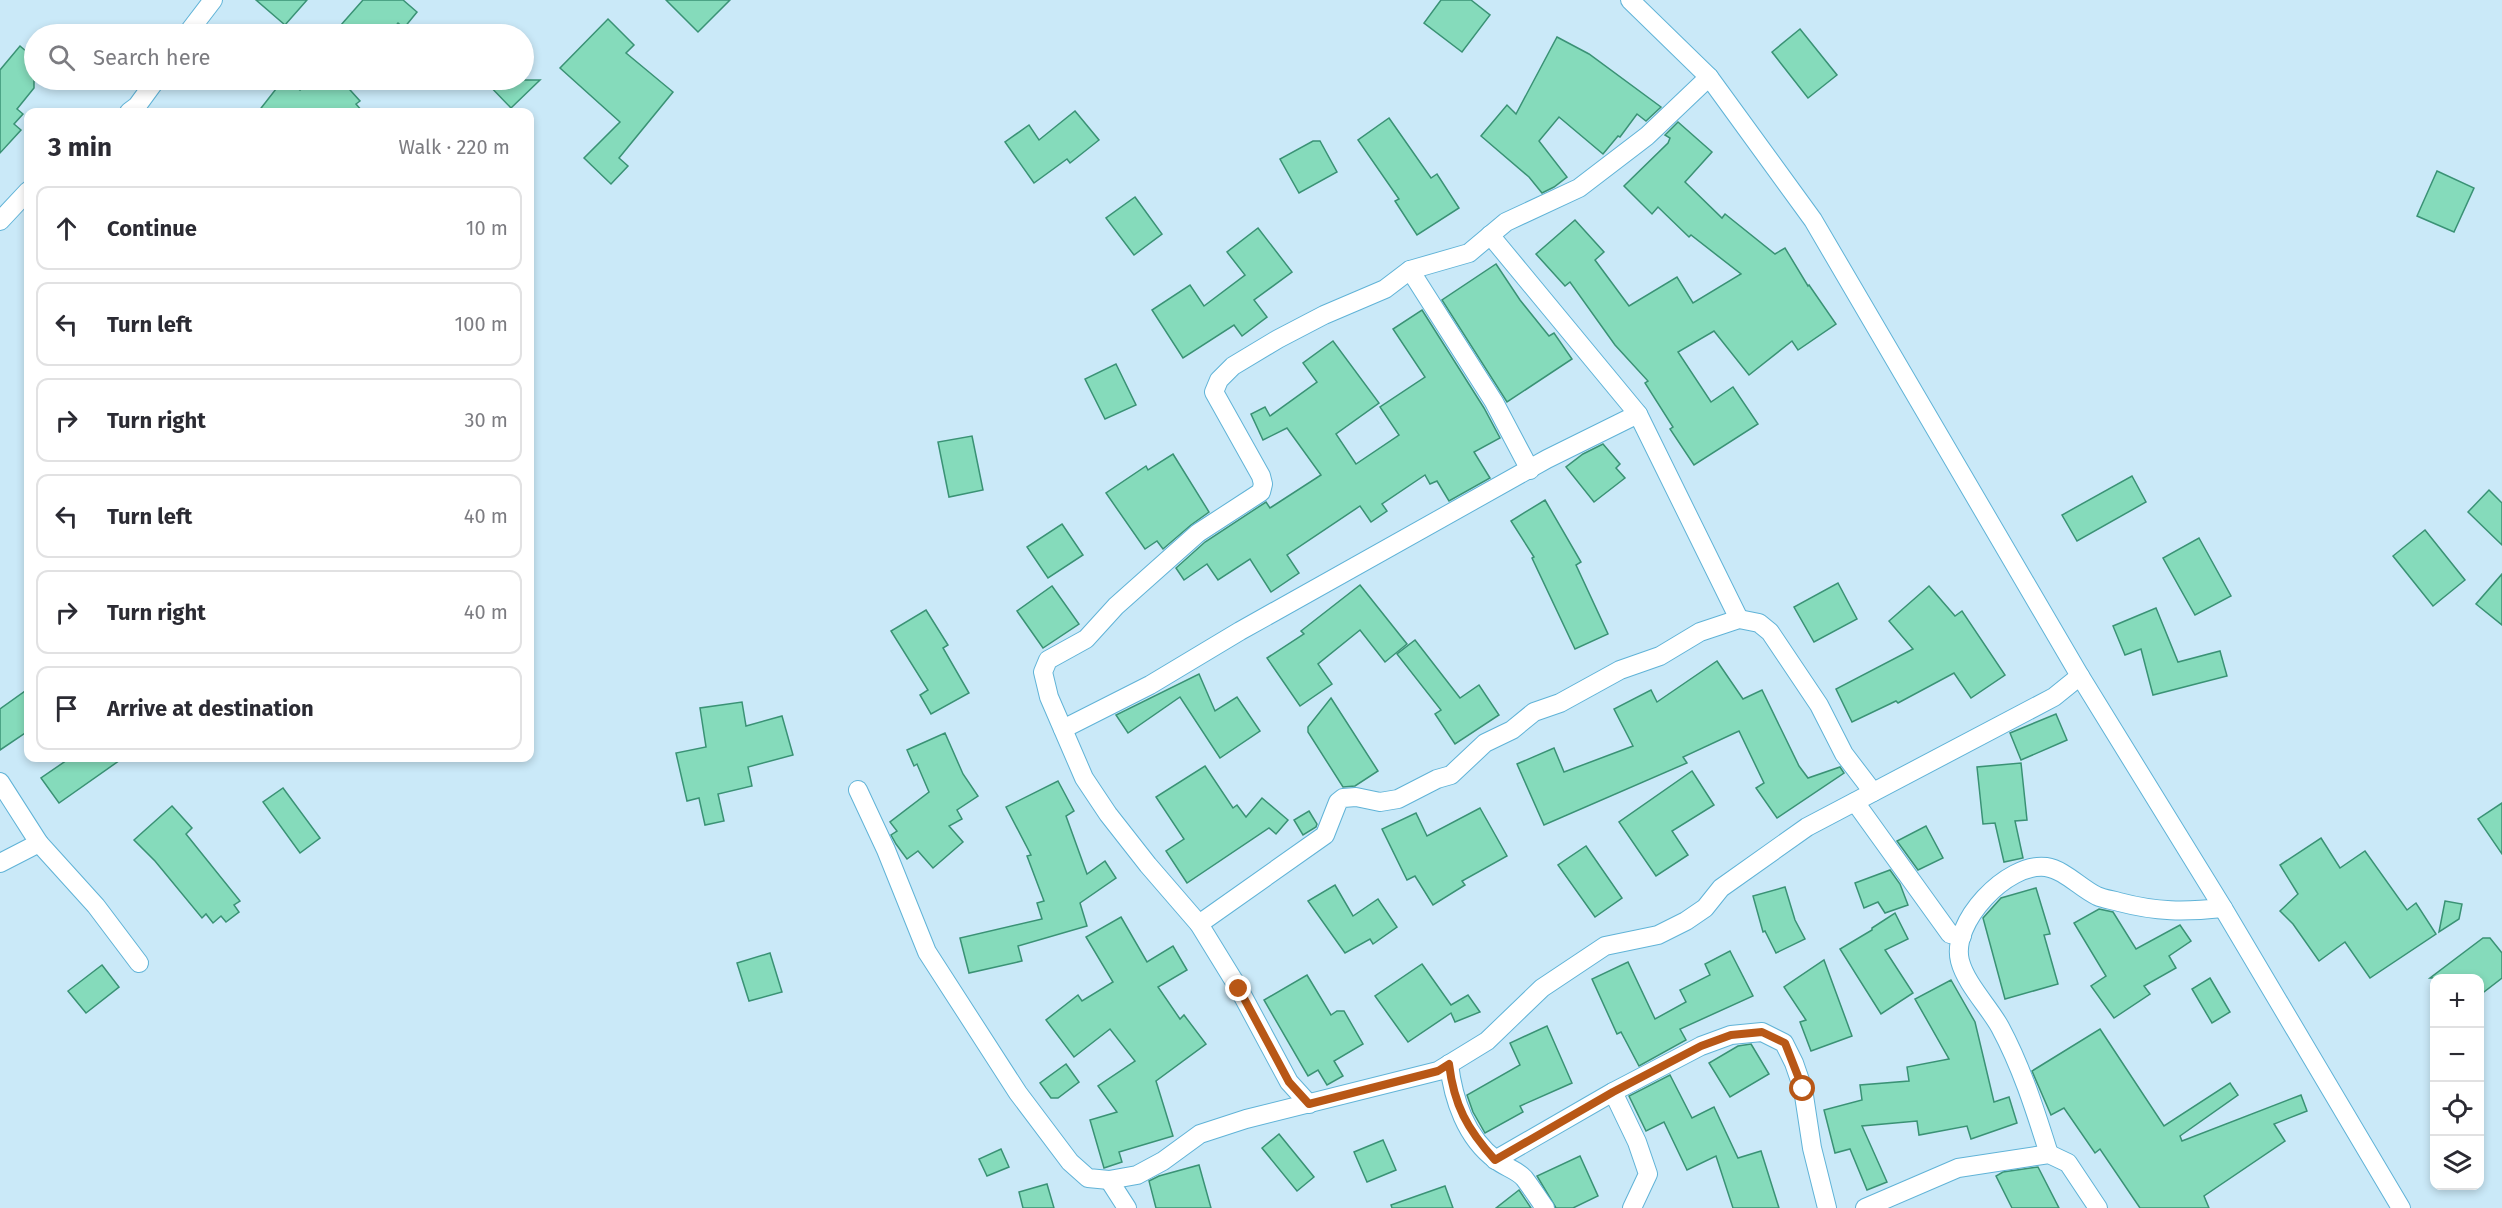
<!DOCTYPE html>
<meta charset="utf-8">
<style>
:root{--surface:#fff;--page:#f2f2f3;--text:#2b2b33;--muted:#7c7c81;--line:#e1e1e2}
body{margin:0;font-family:"Fira Sans",sans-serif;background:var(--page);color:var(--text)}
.controls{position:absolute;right:18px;bottom:18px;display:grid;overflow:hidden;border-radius:12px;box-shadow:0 3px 9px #0003}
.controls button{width:54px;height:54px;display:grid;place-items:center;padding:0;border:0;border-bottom:2px solid var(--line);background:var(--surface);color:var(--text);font:30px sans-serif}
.stop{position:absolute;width:18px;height:18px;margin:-14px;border:4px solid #b85716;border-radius:50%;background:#fff}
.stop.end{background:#b85716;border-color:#fff;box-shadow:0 2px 6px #0008}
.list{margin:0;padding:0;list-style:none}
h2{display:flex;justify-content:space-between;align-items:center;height:78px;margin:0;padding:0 24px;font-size:26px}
h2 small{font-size:20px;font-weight:400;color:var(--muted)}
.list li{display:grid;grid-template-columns:39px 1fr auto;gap:18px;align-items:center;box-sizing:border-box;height:84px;margin:0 12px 12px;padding:0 12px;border:2px solid var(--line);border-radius:12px}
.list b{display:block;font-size:22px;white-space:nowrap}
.list em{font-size:20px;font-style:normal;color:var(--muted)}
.icon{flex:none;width:33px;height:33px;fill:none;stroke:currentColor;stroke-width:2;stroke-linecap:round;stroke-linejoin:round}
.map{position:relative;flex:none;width:2502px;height:1208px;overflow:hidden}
.search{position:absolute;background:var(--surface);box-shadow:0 3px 9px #0003;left:24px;top:24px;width:510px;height:66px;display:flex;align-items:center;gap:15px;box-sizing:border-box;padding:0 21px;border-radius:33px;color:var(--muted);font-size:22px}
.panel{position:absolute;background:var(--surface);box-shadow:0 3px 9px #0003;left:24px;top:108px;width:510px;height:654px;border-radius:12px}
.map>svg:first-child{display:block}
.building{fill:#85dbbb;stroke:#3a9275;stroke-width:1.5}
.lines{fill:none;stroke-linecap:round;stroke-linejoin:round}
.minor-casing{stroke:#60b3d7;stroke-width:20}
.minor{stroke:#fff;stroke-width:18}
.route{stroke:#b85716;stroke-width:8}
</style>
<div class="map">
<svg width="2502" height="1208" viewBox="0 0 2502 1208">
<rect width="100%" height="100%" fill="#cae9f8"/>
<g class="building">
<path d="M256 0H307L285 25Z"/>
<path d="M363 0H403L417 12 404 28 398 23 389 34 381 27 375 34H333Z"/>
<path d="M666 0H730L698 32Z"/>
<path d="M1441 0H1471L1490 15 1462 52 1424 23Z"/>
<path d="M608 19 634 45 626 53 673 92 619 158 628 166 611 184 584 158 620 122 560 68Z"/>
<path d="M1800 29 1837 75 1808 98 1772 52Z"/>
<path d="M1557 37 1589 54 1661 107 1646 121 1637 114 1620 137 1618 136 1603 154 1559 117 1539 141 1567 177 1554 187 1542 193 1529 177 1481 136 1507 105 1516 114Z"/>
<path d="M20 46 34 58V88L17 109 23 114 14 124 21 130 0 153V70Z"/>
<path d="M283 80H287L300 90 312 80H341L360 101 356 104 363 112H258Z"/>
<path d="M484 80H540L511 108Z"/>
<path d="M1075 111 1099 140 1070 163 1067 159 1034 183 1005 142 1029 125 1039 140Z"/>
<path d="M1389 118 1431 178 1437 174 1459 208 1417 235 1395 201 1399 199 1358 140Z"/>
<path d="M1678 122 1712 152 1685 182 1722 218 1725 214 1775 254 1785 248 1808 286 1809 285 1836 324 1798 350 1792 341 1749 375 1714 331 1678 352 1711 402 1733 387 1758 424 1694 465 1670 429 1673 427 1645 383 1648 381 1615 345 1570 282 1565 286 1536 254 1575 220 1604 252 1595 260 1629 306 1677 277 1693 303 1741 274 1691 235 1689 237 1658 207 1652 214 1624 186 1668 143 1670 138 1665 135Z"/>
<path d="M1313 141H1320L1337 172 1299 193 1280 159Z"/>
<path d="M2437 171 2474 188 2454 232 2417 216Z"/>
<path d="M1135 197 1162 234 1134 255 1106 218Z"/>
<path d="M1258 228 1292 272 1254 300 1267 317 1242 336 1234 325 1183 358 1152 310 1190 285 1204 306 1245 275 1227 252Z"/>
<path d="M1496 264 1520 300 1549 336 1554 333 1572 359 1507 402 1442 300Z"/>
<path d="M1422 310 1484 408 1500 438 1474 452 1490 478 1449 501 1437 481 1430 484 1425 475 1382 504 1387 511 1371 522 1360 506 1287 555 1299 573 1271 592 1250 559 1218 580 1207 564 1184 580 1176 568 1205 542 1266 502 1270 508 1321 475 1287 428 1263 440 1251 414 1265 407 1270 416 1317 382 1303 363 1333 341 1379 403 1336 434 1356 464 1399 435 1380 407 1425 377 1393 329Z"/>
<path d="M1116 364 1136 405 1105 419 1085 379Z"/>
<path d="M972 436 983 490 949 497 938 442Z"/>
<path d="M1603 444 1620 464 1616 468 1625 478 1594 502 1566 467 1583 454Z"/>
<path d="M1173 454 1209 512 1191 525 1163 549 1157 541 1145 549 1106 493 1146 466 1148 470Z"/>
<path d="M2132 476 2146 502 2077 541 2062 515Z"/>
<path d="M2489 490 2502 503V545L2468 512Z"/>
<path d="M1545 500 1581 562 1576 565 1608 634 1575 649 1532 558 1534 557 1511 521Z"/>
<path d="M1062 524 1083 555 1048 578 1027 547Z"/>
<path d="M2425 530 2465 580 2433 606 2393 556Z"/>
<path d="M2199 538 2231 596 2195 615 2163 558Z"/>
<path d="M2502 574V625L2476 604Z"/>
<path d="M1838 583 1857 619 1814 642 1794 607Z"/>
<path d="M1360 585 1407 644 1385 662 1360 630 1318 664 1332 684 1300 706 1267 658 1304 634 1301 631Z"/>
<path d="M1052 586 1079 624 1043 648 1017 611Z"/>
<path d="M1929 586 1955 616 1962 611 2005 675 1971 698 1954 673 1898 703 1896 701 1852 722 1836 689 1913 649 1889 621Z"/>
<path d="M2156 608 2178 662 2220 651 2227 676 2153 695 2141 649 2125 655 2113 626Z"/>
<path d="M926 610 948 645 943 648 969 693 931 714 920 695 928 690 891 631Z"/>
<path d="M1415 640 1460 698 1479 685 1499 715 1455 744 1435 714 1441 710 1397 654Z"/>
<path d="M1717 661 1743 699 1762 690 1799 766 1808 778 1840 767 1844 773 1777 818 1756 788 1764 783 1739 731 1683 757 1687 763 1544 825 1517 764 1554 748 1564 772 1633 746 1614 709 1651 690 1657 702Z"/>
<path d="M1199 674 1215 711 1237 697 1260 731 1220 758 1180 697 1128 733 1116 715Z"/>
<path d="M28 689V731L0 750V709Z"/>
<path d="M1331 698 1378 771 1355 786 1343 787 1308 732V727Z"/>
<path d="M742 702 746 726 782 716 793 755 748 767 752 786 718 794 724 821 705 825 699 798 687 801 676 753 706 747 700 708Z"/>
<path d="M2056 714 2067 740 2021 760 2010 733Z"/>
<path d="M945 733 963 774 978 796 957 810 962 819 949 826 963 842 933 868 918 851 907 859 896 844 891 835 897 831 890 822 929 792 917 764 914 766 907 750Z"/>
<path d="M70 758H123L59 803 41 778Z"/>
<path d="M2021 763 2027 820 2015 821 2023 858 2004 862 1995 823 1983 824 1977 767Z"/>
<path d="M1205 766 1233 808 1237 805 1246 817 1262 798 1288 820 1276 834 1269 828 1187 883 1166 851 1184 839 1156 797Z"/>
<path d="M1692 771 1714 805 1672 831 1688 855 1656 876 1619 822Z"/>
<path d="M1058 781 1074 811 1066 816 1087 874 1105 861 1116 878 1080 903 1087 926 1018 946 1022 961 969 973 960 938 1042 919 1037 903 1044 901 1027 856 1031 855 1006 807Z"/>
<path d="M283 788 320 838 300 853 263 802Z"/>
<path d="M2502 803V854L2478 819Z"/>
<path d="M172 806 192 828 186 834 240 901 234 905 239 912 226 922 221 916 213 923 206 914 202 918 155 861 134 840Z"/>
<path d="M1480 808 1507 856 1462 881 1465 885 1433 905 1415 876 1407 880 1382 829 1416 813 1427 836Z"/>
<path d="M1309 811 1317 824 1316 827 1303 835 1294 820Z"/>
<path d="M1926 826 1943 858 1918 870 1897 841Z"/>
<path d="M2321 838 2340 868 2365 851 2407 910 2416 903 2436 934 2370 978 2345 942 2319 961 2293 924 2280 911 2298 894 2280 865Z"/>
<path d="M1586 846 1622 898 1595 917 1558 865Z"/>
<path d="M1890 870 1900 884 1908 905 1885 913 1878 902 1864 908 1855 883Z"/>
<path d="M1335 885 1353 916 1378 899 1397 927 1373 944 1370 939 1345 953 1308 901Z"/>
<path d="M1785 887 1795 920 1805 939 1776 953 1765 931 1763 932 1753 896Z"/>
<path d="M2036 888 2050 934 2044 935 2058 984 2005 999 1983 918 2001 898Z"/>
<path d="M2445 901 2462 904 2459 919 2439 932Z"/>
<path d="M2099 909 2113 912 2136 949 2180 925 2191 941 2169 956 2176 968 2144 986 2150 994 2114 1018 2091 986 2106 976 2074 923Z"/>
<path d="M1895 913 1908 939 1885 950 1913 993 1881 1014 1840 949 1872 930V928Z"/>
<path d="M1121 917 1147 962 1173 946 1187 970 1158 987 1180 1019 1184 1015 1206 1044 1156 1081 1173 1136 1119 1152 1122 1162 1104 1168 1090 1120 1117 1112 1098 1086 1135 1061 1110 1029 1074 1057 1046 1020 1078 995 1082 1001 1113 982 1086 937Z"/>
<path d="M2483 938H2490L2502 953V978L2480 995V978H2430Z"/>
<path d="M1730 951 1753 996 1680 1029 1686 1040 1639 1066 1621 1032 1617 1034 1592 979 1628 962 1655 1019 1686 1002 1680 990 1710 975 1705 964Z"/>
<path d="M770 953 782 992 749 1001 737 963Z"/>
<path d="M1824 960 1852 1036 1811 1051 1800 1022 1806 1020 1784 987Z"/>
<path d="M1422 964 1451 1005 1468 995 1480 1012 1455 1022 1451 1013 1408 1042 1375 996Z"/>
<path d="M102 965 119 987 86 1013 68 991Z"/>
<path d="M1307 975 1331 1015 1337 1011H1344L1363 1044 1334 1061 1343 1076 1327 1085 1318 1070 1308 1076 1264 1000Z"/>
<path d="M2210 978 2230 1012 2212 1023 2192 989Z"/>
<path d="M1951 980 1975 1022 1994 1102 2009 1097 2017 1123 1971 1139 1967 1126 1919 1135 1917 1121 1862 1126 1887 1182 1867 1190 1850 1149 1835 1153 1824 1110 1862 1100 1860 1085 1909 1081 1907 1067 1949 1059 1915 999Z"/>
<path d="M1547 1026 1572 1083 1520 1106 1523 1112 1485 1133 1473 1112 1467 1095 1520 1065 1510 1043Z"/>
<path d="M2100 1029 2164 1126 2230 1083 2238 1095 2180 1136 2182 1141 2301 1095 2307 1111 2274 1124 2285 1141 2204 1196 2209 1208H2140L2100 1149 2095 1153 2064 1108 2051 1115 2032 1071Z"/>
<path d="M1751 1044 1769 1074 1730 1097 1709 1063 1738 1046Z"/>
<path d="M1066 1064 1079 1082 1058 1098H1051L1040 1083Z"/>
<path d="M1670 1075 1692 1118 1714 1107 1738 1158 1761 1151 1779 1208H1733L1716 1156 1687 1170 1664 1122 1646 1131 1629 1096Z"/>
<path d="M1279 1134 1314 1177 1297 1191 1262 1148Z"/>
<path d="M1383 1140 1396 1170 1367 1182 1354 1152Z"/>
<path d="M1001 1149 1009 1167 987 1176 979 1159Z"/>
<path d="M1580 1156 1598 1196 1573 1208H1556L1537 1176Z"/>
<path d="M1199 1165 1211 1208H1156L1149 1181 1159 1176Z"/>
<path d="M2038 1167 2059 1208H2012L1996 1176 2003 1172Z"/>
<path d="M1047 1184 1054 1208H1023L1019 1192Z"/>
<path d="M1445 1186 1453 1208H1392L1391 1205Z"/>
<path d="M1519 1190 1531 1208H1496Z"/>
</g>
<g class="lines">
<defs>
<g id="minor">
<path d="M1630 0 1709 77 1813 220 2080 676 2223 908 2401 1208"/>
<path d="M187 34 213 0"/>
<path d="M129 112 137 106 156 80"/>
<path d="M0 221 28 191"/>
<path d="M1490 235 1638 414 1739 619"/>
<path d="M1410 270 1494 402 1530 470"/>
<path d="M1063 729 1150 685 1240 631 1547 459 1638 414"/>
<path d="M0 782 39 843 0 863"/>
<path d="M858 790 886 850 927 952 1018 1093 1070 1162 1088 1178 1109 1180 1137 1175 1163 1161 1200 1134 1246 1119 1438 1071 1487 1041 1542 988 1605 946 1658 935 1686 921 1705 908 1721 888 1807 827 2054 697 2080 676"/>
<path d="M1855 802 1950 934 1962 936"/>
<path d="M39 843 96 906 139 963"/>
<path d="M1199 924 1325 835 1338 802 1343 798 1356 797 1380 802 1398 799 1437 779 1451 775 1485 743 1512 730 1534 712 1560 703 1620 670 1660 656 1700 632 1739 619 1759 623 1770 632 1819 705 1844 754 1873 792"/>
<path d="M1449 1064C1453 1099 1466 1138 1496 1160 1505 1167 1517 1170 1524 1178 1531 1187 1538 1198 1545 1208"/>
<path d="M1613 1092 1637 1142 1648 1174 1632 1208"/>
<path d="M1309 1104 1289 1082 1239 989 1199 924 1148 865 1108 814 1084 778 1049 697 1043 672 1048 660 1086 639 1116 606 1198 533 1261 492 1263 484 1261 476 1214 392 1219 380 1233 366 1278 339 1324 315 1385 289 1410 270 1469 253 1506 222 1579 188 1647 136 1709 77"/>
<path d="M2049 1154C2035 1110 2022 1068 2000 1027 1989 1007 1966 984 1960 961 1950 923 2007 862 2046 867 2065 870 2080 888 2097 896 2104 899 2112 900 2119 902 2157 912 2184 912 2223 908"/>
<path d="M1495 1160 1613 1092 1701 1046 1731 1035 1762 1032 1784 1043 1794 1063 1803 1089 1812 1148 1827 1208"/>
<path d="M1109 1180 1127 1208"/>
<path d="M1865 1208 1958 1168 2049 1154 2068 1163 2098 1208"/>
</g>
</defs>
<use href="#minor" class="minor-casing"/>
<use href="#minor" class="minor"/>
</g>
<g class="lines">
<path class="route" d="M1239 989 1289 1082 1309 1104 1438 1071 1449 1064C1454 1105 1467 1129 1495 1160L1613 1092 1701 1046 1731 1035 1762 1032 1785 1043 1803 1089"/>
</g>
</svg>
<div class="controls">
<button>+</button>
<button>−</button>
<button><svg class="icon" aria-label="locate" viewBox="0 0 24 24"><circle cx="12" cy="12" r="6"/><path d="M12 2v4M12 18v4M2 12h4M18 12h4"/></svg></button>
<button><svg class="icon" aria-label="layers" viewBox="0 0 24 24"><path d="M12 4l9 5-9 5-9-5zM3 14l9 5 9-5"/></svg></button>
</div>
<div class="stop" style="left:1803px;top:1089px"></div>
<div class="stop end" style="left:1239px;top:989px"></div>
<div class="search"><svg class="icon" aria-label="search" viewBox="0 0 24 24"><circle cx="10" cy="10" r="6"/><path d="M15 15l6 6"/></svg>Search here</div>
<section class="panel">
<h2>3 min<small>Walk · 220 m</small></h2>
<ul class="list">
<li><svg class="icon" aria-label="ahead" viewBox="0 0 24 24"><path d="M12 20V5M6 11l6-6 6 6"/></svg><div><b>Continue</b></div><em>10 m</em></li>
<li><svg class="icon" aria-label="left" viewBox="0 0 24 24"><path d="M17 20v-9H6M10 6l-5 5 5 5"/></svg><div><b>Turn left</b></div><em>100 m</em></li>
<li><svg class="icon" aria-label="right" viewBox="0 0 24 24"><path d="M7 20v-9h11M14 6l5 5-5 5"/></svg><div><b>Turn right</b></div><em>30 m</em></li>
<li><svg class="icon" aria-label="left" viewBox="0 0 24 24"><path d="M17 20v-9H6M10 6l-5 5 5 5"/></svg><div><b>Turn left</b></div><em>40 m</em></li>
<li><svg class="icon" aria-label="right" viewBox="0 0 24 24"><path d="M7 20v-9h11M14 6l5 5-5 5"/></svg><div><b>Turn right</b></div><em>40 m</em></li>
<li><svg class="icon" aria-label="arrive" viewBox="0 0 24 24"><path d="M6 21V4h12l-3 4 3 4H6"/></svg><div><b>Arrive at destination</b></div></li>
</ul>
</section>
</div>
